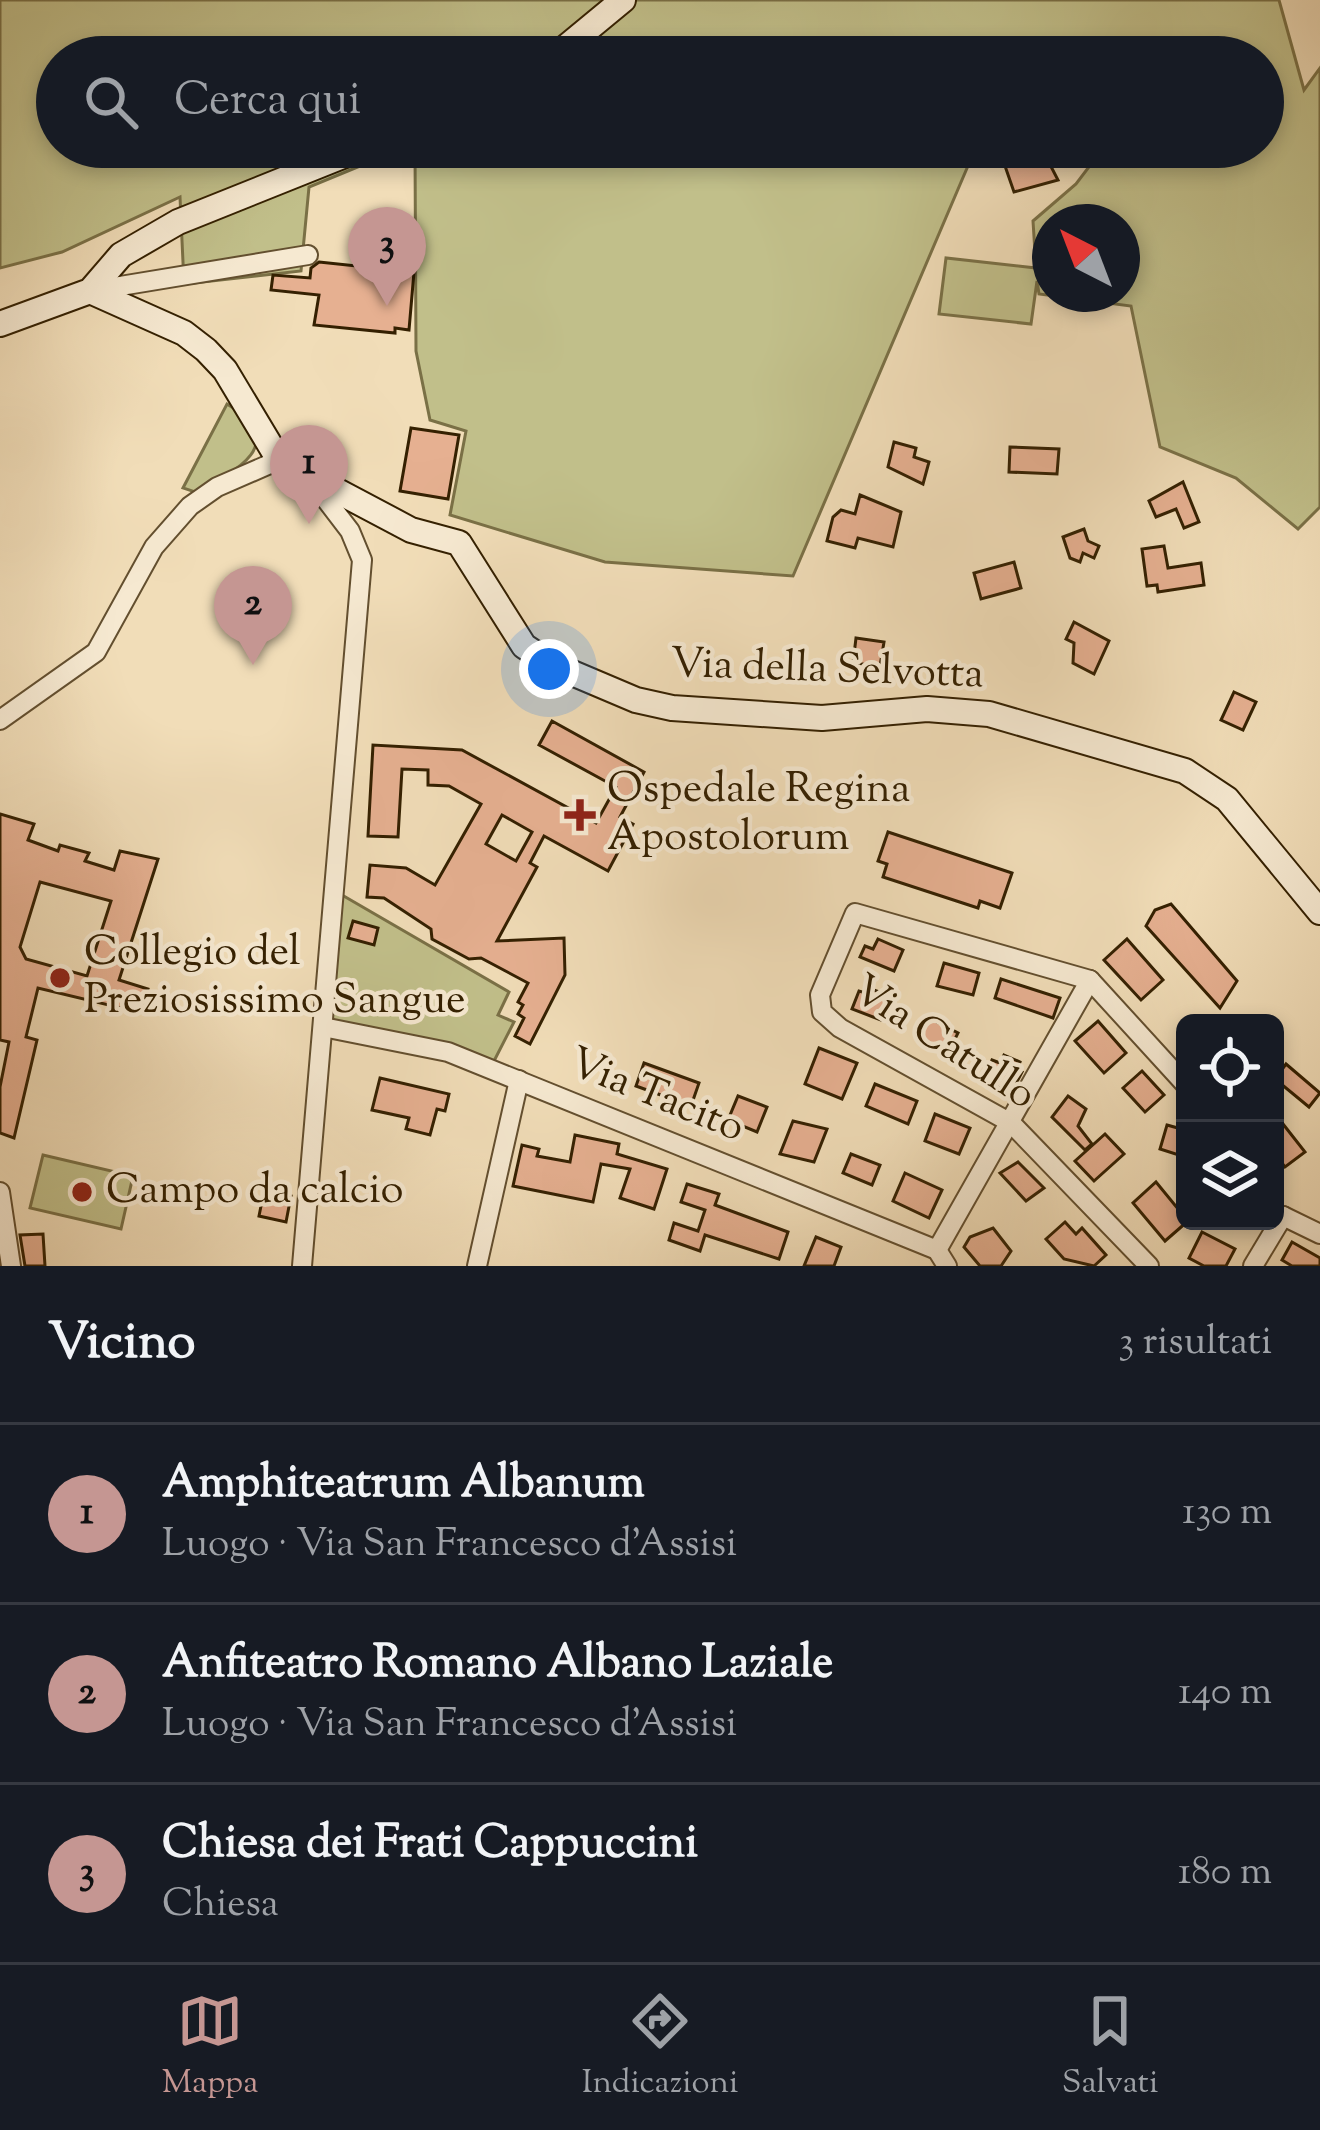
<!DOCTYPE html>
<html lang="it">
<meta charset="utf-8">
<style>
:root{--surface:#171b24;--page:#242831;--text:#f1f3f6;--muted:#9ea1a6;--line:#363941;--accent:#c59692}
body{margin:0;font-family:"Sorts Mill Goudy",serif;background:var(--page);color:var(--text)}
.controls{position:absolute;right:36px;bottom:36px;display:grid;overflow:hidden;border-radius:18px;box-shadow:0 6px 18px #0003}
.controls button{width:108px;height:108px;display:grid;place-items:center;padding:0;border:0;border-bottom:3px solid var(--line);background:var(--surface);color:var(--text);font:60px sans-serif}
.compass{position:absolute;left:1032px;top:204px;width:108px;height:108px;border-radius:50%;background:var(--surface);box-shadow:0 6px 18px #0003;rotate:318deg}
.you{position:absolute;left:549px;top:669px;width:42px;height:42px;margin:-30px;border:9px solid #fff;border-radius:50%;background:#1a73e8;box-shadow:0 0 0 18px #1a73e833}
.badge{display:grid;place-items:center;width:78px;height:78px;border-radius:50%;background:var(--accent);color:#111;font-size:39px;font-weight:700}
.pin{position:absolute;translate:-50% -99px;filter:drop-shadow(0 3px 6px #0008)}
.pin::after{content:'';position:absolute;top:63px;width:42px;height:36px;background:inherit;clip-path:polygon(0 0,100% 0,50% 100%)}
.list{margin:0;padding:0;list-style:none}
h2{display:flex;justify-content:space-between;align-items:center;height:156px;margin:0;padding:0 48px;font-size:51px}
h2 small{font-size:39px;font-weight:400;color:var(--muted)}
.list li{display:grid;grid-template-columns:78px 1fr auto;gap:36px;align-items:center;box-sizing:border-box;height:180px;padding:0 48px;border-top:3px solid var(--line)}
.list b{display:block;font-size:45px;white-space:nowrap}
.list p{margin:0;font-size:39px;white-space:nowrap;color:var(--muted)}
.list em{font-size:39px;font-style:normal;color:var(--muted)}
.icon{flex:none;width:66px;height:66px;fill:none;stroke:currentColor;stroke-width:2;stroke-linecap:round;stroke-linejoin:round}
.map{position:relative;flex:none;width:1320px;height:1266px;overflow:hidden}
.search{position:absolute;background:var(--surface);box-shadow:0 6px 18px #0003;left:36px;right:36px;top:36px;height:132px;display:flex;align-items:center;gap:30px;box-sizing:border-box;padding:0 42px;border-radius:66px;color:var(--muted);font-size:45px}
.sheet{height:696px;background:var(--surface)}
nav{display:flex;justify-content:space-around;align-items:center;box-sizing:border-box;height:168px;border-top:3px solid var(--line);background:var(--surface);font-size:33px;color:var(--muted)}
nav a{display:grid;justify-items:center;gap:6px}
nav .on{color:var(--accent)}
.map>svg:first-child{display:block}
.green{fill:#c1bf8a;stroke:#7a7046;stroke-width:3;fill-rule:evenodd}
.building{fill:#e6b091;stroke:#342001;stroke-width:3;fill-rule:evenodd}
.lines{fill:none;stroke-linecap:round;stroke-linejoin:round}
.street-casing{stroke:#634f2f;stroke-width:22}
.secondary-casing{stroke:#342001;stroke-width:28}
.street{stroke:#f6e9d1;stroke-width:18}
.secondary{stroke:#f6e9d1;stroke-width:24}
.poi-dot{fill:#8f2418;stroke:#f6e9d1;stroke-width:4.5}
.labels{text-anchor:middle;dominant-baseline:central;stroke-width:9;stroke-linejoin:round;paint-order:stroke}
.street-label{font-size:42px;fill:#342001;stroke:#f6e9d1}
.poi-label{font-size:42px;fill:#342001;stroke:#f6e9d1;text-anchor:start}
</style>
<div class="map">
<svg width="1320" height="1266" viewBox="0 0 1320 1266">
<rect width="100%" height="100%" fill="#f1ddb8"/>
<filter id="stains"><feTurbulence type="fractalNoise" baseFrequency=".00167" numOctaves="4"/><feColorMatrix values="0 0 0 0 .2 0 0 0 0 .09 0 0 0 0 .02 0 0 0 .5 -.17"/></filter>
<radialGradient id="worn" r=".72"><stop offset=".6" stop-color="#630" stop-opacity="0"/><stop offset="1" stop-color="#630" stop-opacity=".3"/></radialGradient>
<g class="green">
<path d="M0 0H1279L1304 90 1320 68V507L1298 529 1236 478 1160 447 1131 306 1039 294 1037 281 1031 324 939 314 946 258 1036 268 1033 221 1076 184 1104 147H1263V57H57V147H406L309 187 301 271 184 284 180 197 62 252 0 268ZM1050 222H1122V294H1050Z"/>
<path d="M415 147H976L793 576 605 562 450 515 466 431 430 420 416 351Z"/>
<path d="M227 404C292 444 235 472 195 492L183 488Z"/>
<path d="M342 895 509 992 498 1015 514 1022 493 1063 330 1020Z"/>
<path d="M43 1155 133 1176 121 1229 30 1208Z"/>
</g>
<g class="building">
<path d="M1044 153 1058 180 1014 192 1005 166Z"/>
<path d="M319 262 414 272 409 330 395 328V333L314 325 319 295 271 290 273 275 310 278 311 268Z"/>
<path d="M411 428 459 435 448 499 400 491Z"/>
<path d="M894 442 916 448 914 457 929 462 923 484 888 467Z"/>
<path d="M1010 447 1059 449 1057 474 1009 472Z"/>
<path d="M1183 482 1199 522 1184 528 1176 509 1156 517 1149 501Z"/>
<path d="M860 495 901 512 893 547 858 538 855 548 827 541 833 517 841 510 855 514Z"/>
<path d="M1084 529 1088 541 1099 546 1094 558 1083 553 1080 562 1070 558 1063 537Z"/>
<path d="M1164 546 1168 568 1201 563 1204 585 1158 592 1157 585 1147 586 1142 549Z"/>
<path d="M1014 562 1021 588 981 599 974 573Z"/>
<path d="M1074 622 1109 641 1094 674 1073 663 1074 643 1066 639Z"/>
<path d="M856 638 884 642 880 666 853 663Z"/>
<path d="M1234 692 1256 702 1243 730 1221 720Z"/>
<path d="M552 721 644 772 620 817 633 824 608 871 544 836 530 863 537 867 497 941 564 938 565 975 530 1044 515 1036 524 1018 518 1014 523 1005 518 1002 528 983 481 958 469 959 432 939 431 929 384 898 367 897 370 865 406 868 435 885 481 804 449 786 428 785V770L402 769 398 837 368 836 373 745 462 750 596 823 616 787 539 745ZM502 815 532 832 516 861 486 844Z"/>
<path d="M0 814 34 824 28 840 58 851 60 845 89 853 85 861 114 870 120 851 158 859 119 980 148 989 142 1013 38 988 26 1037 37 1040 14 1138 0 1133V1087L9 1042 0 1040ZM40 882 111 901 87 976 26 959 20 947Z"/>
<path d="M888 832 1012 873 1000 908 980 901 978 908 883 877 887 864 878 861Z"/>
<path d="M1171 904 1237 981 1220 1008 1146 926 1155 910Z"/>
<path d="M353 921 378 928 374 945 348 938Z"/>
<path d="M878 939 903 950 894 971 860 957 865 946 873 949Z"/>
<path d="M1127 939 1163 980 1141 1000 1104 960Z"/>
<path d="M944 963 979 973 973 995 937 986Z"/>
<path d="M1001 979 1060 998 1053 1018 995 998Z"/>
<path d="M871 989 890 996 881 1020 852 1009 859 991 869 994Z"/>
<path d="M929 1018 958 1033 948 1053 917 1040Z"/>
<path d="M1098 1021 1126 1053 1104 1073 1075 1041Z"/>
<path d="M819 1048 857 1063 842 1099 805 1084Z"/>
<path d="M1004 1055 1020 1062 1017 1070 1022 1072 1011 1093 983 1079 992 1060 1000 1063Z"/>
<path d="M644 1063 699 1083 691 1106 636 1086Z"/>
<path d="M1286 1064 1320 1093 1309 1107 1275 1079Z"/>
<path d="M1142 1071 1164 1095 1145 1112 1123 1088Z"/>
<path d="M380 1078 449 1094 445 1111 437 1109 430 1135 406 1129 409 1118 372 1110Z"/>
<path d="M875 1084 917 1101 908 1124 866 1106Z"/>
<path d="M738 1096 767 1107 757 1132 728 1120Z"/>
<path d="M1068 1096 1086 1109 1078 1126 1092 1144 1085 1150 1052 1117Z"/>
<path d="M935 1114 970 1128 959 1154 925 1141Z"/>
<path d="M793 1121 827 1129 814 1162 780 1154Z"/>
<path d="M1283 1124 1305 1152 1285 1167 1275 1153V1130Z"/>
<path d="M1167 1125 1185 1130V1157L1160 1149Z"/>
<path d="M1105 1134 1124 1154 1094 1181 1075 1161Z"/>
<path d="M575 1135 619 1144 617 1154 667 1169 654 1209 620 1198 630 1169 601 1164 593 1202 513 1186 522 1145 539 1149 537 1156 570 1162Z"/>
<path d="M851 1154 880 1165 872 1185 843 1173Z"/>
<path d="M1018 1162 1044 1188 1026 1201 1000 1173Z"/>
<path d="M905 1173 942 1190 929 1218 893 1201Z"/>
<path d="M1156 1182 1188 1221 1165 1241 1133 1203Z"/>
<path d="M687 1184 719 1194 715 1205 788 1232 779 1259 705 1235 700 1251 669 1240 674 1223 698 1231 705 1210 681 1202Z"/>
<path d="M264 1191 291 1196 286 1222 259 1216Z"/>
<path d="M1065 1222 1076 1234 1082 1228 1106 1255 1094 1266 1064 1259 1046 1239Z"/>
<path d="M993 1228 1011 1251 1001 1266H980L964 1247 970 1237Z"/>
<path d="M1202 1232 1235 1249 1226 1266H1204L1189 1258Z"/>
<path d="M43 1234 45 1266H25L20 1235Z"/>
<path d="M816 1237 841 1247 834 1266H804Z"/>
<path d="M1292 1242 1320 1258V1266H1292L1282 1260Z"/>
</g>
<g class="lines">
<defs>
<g id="street">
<path d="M90 291 308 255"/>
<path d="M0 720 96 652 154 547 190 506 217 487 279 460"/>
<path d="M323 1027 448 1052 937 1250 947 1266"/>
<path d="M0 1192 11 1266"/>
<path d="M1283 1216 1320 1234"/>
<path d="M937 1250 1090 980"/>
<path d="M302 1266 362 560 350 531 311 480"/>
<path d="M477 1266 519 1080"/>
<path d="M1149 1266 1011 1123 840 1028 822 1012 820 995 855 913 1090 980 1185 1084"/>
<path d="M1253 1266 1283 1216"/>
</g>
<g id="secondary">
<path d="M554 57 623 0"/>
<path d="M90 291 184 333 206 350 225 370 279 460 411 530 459 543 524 646 551 664 636 700 672 708 822 718 927 709 989 714 1185 771 1227 799 1320 912"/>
<path d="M0 324 90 291 121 255 178 222 365 147"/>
</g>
</defs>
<use href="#street" class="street-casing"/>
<use href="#secondary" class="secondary-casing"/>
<use href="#street" class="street"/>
<use href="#secondary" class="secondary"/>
</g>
<g class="poi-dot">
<path d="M574 797h12v12h12v12h-12v12h-12v-12h-12v-12h12z"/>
<circle cx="60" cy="978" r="12"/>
<circle cx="82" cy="1192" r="12"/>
</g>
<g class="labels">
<g class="street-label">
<text transform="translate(827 671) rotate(2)">Via della Selvotta</text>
<text transform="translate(943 1044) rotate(33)">Via Catullo</text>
<text transform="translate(656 1097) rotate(22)">Via Tacito</text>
</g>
<g class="poi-label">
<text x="607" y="791">Ospedale Regina<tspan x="607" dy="48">Apostolorum</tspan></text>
<text x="84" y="954">Collegio del<tspan x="84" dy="48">Preziosissimo Sangue</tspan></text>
<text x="106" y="1192">Campo da calcio</text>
</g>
</g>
<rect width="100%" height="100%" filter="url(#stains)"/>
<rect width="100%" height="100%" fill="url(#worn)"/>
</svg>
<div class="controls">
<button><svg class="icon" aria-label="locate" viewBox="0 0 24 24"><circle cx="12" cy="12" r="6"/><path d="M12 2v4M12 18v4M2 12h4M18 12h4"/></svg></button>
<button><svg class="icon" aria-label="layers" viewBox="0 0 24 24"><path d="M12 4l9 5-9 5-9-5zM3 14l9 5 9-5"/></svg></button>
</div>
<svg class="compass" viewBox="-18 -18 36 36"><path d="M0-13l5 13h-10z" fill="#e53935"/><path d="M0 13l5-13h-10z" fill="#9ea1a6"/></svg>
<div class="you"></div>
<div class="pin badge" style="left:309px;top:524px">1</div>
<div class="pin badge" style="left:253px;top:665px">2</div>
<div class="pin badge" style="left:387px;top:306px">3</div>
<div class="search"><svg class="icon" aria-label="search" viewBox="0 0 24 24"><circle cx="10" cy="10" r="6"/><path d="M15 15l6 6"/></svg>Cerca qui</div>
</div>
<section class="sheet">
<h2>Vicino<small>3 risultati</small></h2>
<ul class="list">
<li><span class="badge">1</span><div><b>Amphiteatrum Albanum</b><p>Luogo · Via San Francesco d'Assisi</p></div><em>130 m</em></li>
<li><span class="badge">2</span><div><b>Anfiteatro Romano Albano Laziale</b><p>Luogo · Via San Francesco d'Assisi</p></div><em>140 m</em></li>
<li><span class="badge">3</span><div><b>Chiesa dei Frati Cappuccini</b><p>Chiesa</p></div><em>180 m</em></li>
</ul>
</section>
<nav>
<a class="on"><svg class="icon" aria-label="map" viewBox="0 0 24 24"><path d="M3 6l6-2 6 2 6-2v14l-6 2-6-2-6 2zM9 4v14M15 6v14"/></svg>Mappa</a>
<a><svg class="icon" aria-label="directions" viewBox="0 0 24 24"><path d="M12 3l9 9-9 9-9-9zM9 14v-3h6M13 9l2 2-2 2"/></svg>Indicazioni</a>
<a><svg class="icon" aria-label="saved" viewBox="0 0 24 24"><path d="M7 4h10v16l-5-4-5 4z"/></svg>Salvati</a>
</nav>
